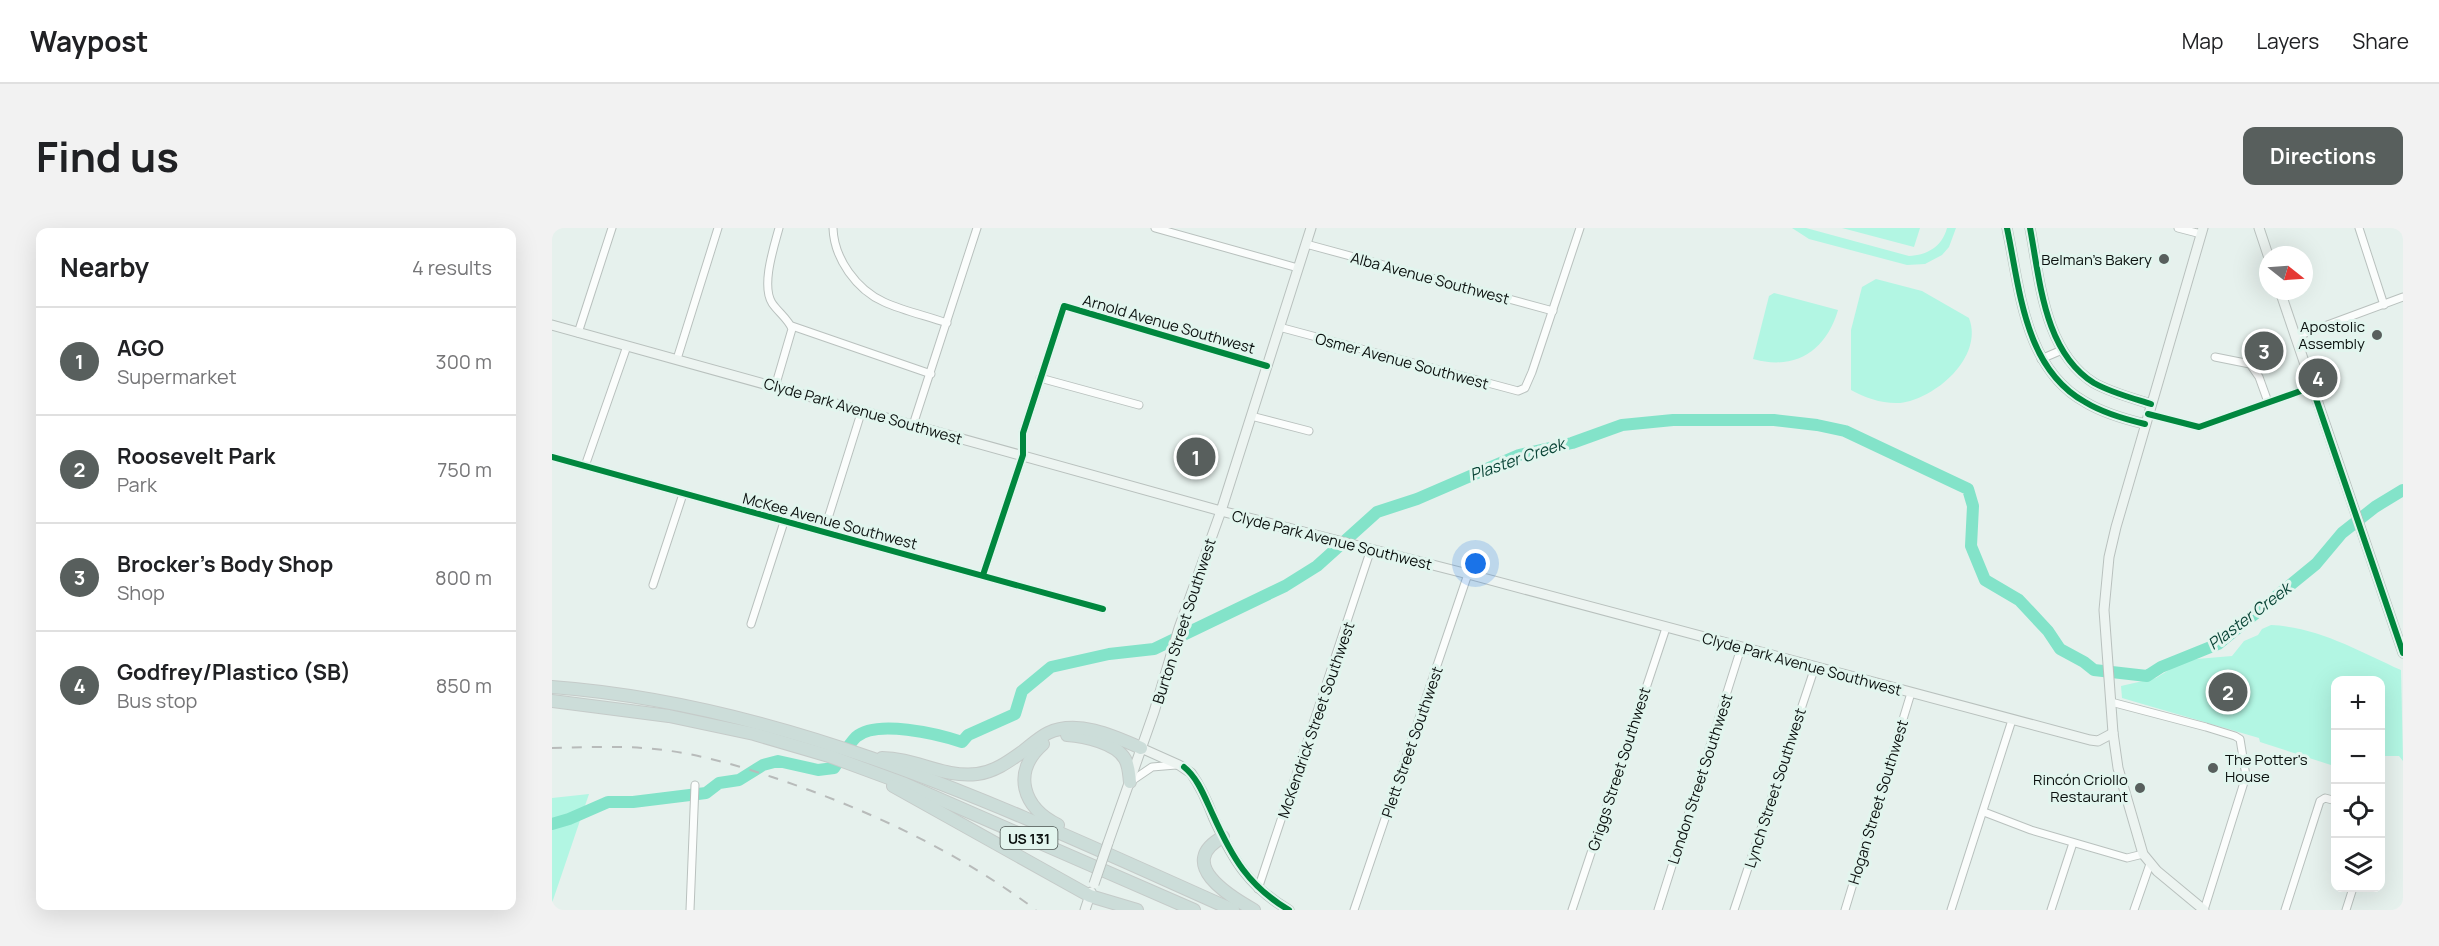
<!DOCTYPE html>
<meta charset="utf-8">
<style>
:root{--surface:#fff;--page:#f2f2f2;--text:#202124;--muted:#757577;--line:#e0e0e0;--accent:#585f5d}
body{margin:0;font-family:Manrope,sans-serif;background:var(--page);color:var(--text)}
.controls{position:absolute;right:18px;bottom:18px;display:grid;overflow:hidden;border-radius:12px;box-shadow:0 6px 24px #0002}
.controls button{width:54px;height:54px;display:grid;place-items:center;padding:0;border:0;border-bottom:2px solid var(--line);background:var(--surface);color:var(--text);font:30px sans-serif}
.compass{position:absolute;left:1707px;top:18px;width:54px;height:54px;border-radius:50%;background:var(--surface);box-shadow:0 6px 24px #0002;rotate:107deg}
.you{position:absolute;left:924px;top:336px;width:21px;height:21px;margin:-15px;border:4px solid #fff;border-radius:50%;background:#1a73e8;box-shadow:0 0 0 9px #1a73e833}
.badge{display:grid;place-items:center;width:39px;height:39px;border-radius:50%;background:var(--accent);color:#fff;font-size:20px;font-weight:700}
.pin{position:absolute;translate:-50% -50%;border:3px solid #fff;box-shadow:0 2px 6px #0006}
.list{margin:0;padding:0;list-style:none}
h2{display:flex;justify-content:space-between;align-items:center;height:78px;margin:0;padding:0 24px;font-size:26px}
h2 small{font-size:20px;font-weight:400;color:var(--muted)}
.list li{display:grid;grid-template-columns:39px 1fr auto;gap:18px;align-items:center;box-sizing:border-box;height:108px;padding:0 24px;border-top:2px solid var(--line)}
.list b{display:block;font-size:22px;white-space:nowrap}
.list p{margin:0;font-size:20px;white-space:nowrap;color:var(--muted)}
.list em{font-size:20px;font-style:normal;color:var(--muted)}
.icon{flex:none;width:33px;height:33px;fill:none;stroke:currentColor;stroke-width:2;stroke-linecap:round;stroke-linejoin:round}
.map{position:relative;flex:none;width:1851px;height:682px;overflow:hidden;border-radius:12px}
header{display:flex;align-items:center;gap:36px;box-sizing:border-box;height:84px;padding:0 30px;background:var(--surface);border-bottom:2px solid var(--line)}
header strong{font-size:28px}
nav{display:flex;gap:33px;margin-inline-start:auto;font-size:21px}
.intro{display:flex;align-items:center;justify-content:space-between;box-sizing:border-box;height:144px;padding:0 36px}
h1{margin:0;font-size:42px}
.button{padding:15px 27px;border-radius:12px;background:var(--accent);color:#fff;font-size:21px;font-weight:700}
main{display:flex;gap:36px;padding:0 36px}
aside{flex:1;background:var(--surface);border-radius:12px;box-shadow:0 6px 24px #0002}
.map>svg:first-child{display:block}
.green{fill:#b2f6e3}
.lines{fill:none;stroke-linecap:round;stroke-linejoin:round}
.river{stroke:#83e3c9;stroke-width:12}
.street-casing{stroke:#b9c1be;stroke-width:9}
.secondary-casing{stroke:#b9c1be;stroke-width:11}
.highway-casing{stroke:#c5cbc9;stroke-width:14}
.street{stroke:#fbfdfc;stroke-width:7}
.secondary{stroke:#edf4f1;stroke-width:9}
.highway{stroke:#ccddd9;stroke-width:12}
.rail{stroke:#b8bbba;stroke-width:2;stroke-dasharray:10 10;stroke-linecap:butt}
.secondary-bridge-casing{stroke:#b9c1be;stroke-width:11;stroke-linecap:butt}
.secondary-bridge{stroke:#edf4f1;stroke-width:9}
.cycleway-casing{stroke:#e2f5ee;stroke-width:10}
.cycleway{stroke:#00873e;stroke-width:6}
.poi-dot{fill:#585f5d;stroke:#e2f5ee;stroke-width:2}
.labels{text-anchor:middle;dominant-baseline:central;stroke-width:6;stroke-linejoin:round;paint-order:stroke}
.shield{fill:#e2f5ee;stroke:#4c5552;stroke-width:1.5}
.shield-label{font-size:14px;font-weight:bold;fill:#0b110f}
.poi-label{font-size:15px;fill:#0b110f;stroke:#e2f5ee;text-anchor:end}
.street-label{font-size:15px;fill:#0b110f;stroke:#e2f5ee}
.water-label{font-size:16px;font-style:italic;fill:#0a4537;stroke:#e2f5ee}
</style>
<header>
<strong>Waypost</strong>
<nav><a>Map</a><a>Layers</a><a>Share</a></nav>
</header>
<div class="intro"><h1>Find us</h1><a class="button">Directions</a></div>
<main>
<aside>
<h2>Nearby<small>4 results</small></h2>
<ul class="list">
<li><span class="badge">1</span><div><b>AGO</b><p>Supermarket</p></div><em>300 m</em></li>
<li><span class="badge">2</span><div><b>Roosevelt Park</b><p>Park</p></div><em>750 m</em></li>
<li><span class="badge">3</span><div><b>Brocker's Body Shop</b><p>Shop</p></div><em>800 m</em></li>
<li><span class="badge">4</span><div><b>Godfrey/Plastico (SB)</b><p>Bus stop</p></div><em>850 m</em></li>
</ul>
</aside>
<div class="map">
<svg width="1851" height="682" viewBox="0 0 1851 682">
<rect width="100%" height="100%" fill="#e6f1ed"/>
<g class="green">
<path d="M1240 0H1254L1357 28C1375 27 1390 19 1395 0H1404L1397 19 1390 27 1373 36 1355 37 1257 11Z"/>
<path d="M1290 0H1368L1362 19Z"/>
<path d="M1324 51 1370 63 1417 90C1432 129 1383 171 1348 175 1330 176 1314 170 1299 162V102L1310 59Z"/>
<path d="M1222 65 1286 82C1274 123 1243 143 1201 131L1217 68Z"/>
<path d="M1719 397C1766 399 1807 423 1849 442L1851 533 1847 528H1829L1828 452H1784V535L1782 538 1708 514 1707 510 1570 470 1569 458 1604 450 1633 432 1680 428 1692 413 1706 407 1710 401Z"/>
<path d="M37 566 0 675V570Z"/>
</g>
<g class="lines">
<path class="river" d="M0 596 17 591 56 574H81L154 565 167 555 187 552 211 537 226 533 266 542 282 540C289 530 296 517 304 509 324 491 386 506 410 514L416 507 463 486 470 463 499 439 557 426 602 421 733 358 765 338 825 284 865 271 967 227 1020 215 1070 197 1121 192H1222L1265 197 1293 203 1416 261 1421 278 1419 318 1433 352 1467 372 1496 403 1508 421 1532 434 1542 442 1595 448 1609 439 1666 416 1764 336 1790 305 1823 279 1851 262"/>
<defs>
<g id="street">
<path d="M281 0C282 31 305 62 332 74 352 83 375 88 395 95"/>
<path d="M603 0 746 40"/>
<path d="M1626 0 1649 6"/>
<path d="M1807 0 1832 77"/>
<path d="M754 16 1001 83"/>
<path d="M240 98 379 146"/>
<path d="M727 99 966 163 973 160 980 144 1028 0"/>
<path d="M26 105 60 0"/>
<path d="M1743 109 1851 69"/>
<path d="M1663 129 1698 136 1707 149 1716 174"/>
<path d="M125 131 166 0"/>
<path d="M1489 131 1510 122"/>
<path d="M488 150 587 177"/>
<path d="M223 159 240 101C237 92 226 84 220 75 209 57 222 19 227 0"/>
<path d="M1596 186 1647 199 1760 159"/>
<path d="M699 188 757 203"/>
<path d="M361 197 425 0"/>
<path d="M0 229 551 381"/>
<path d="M33 238 75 118"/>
<path d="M272 303 310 182"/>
<path d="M431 347 471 227V205L512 78 715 138"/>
<path d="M101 357 131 266"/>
<path d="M199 396 232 294"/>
<path d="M1559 474 1654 499 1683 508 1688 511 1694 548 1652 682"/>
<path d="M578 554 600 539 624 537"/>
<path d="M1432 584 1479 602 1575 630 1591 626"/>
<path d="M706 661 819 321"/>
<path d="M138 682 143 557"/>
<path d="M802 682 916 346"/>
<path d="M1020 682 1114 400"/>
<path d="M1106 682 1189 420"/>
<path d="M1182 682 1263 439"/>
<path d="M1293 682 1359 465"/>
<path d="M1399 682 1460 492"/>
<path d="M1499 682 1521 615"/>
<path d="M1582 682 1598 636"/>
<path d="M1733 682 1768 573 1773 570 1784 573"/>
<path d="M1794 682 1801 660"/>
</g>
<g id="secondary">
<path d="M1455 0C1468 61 1472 140 1533 174 1551 185 1572 191 1593 196"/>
<path d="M1478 0C1488 52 1492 124 1542 155 1560 165 1580 170 1599 176"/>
<path d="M1651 0 1564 299 1557 329 1552 382 1561 505 1566 540 1591 626 1605 643 1652 682"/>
<path d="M1707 0 1716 27"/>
<path d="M1728 63 1851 425"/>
<path d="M0 97 669 283 916 346 1538 512 1546 513 1561 505"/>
<path d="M589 520 627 537 639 545C649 559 656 575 662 591 681 632 697 659 737 682"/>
<path d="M556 615 602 484 627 400 669 283 759 0"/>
<path d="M533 682 539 664"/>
</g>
<g id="highway">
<path d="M0 459C242 477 463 585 681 682"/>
<path d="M0 473 117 488 202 506 277 528 353 556 642 682"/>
<path d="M515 507C532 508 564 515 573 531 577 538 577 546 578 554"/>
<path d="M491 516C459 544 471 580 506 597"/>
<path d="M330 530C363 530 391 550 425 546 442 544 456 534 470 524 478 518 486 510 496 505 525 491 562 508 589 520"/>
<path d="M341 558 538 668 585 682"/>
<path d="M671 609C623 635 677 668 702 682"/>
</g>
</defs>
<use href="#street" class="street-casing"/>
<use href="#secondary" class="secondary-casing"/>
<use href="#highway" class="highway-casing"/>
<use href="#street" class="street"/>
<use href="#secondary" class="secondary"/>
<use href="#highway" class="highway"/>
<path class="rail" d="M0 520C39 519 80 517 119 523 153 528 187 538 220 549 313 580 405 623 484 682"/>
<defs>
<path id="secondary-bridge" d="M542 656 556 615"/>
</defs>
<use href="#secondary-bridge" class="secondary-bridge-casing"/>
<use href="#secondary-bridge" class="secondary-bridge"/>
<defs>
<g id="cycleway">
<path d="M1455 0C1468 61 1472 140 1533 174 1551 185 1572 191 1593 196"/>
<path d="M1478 0C1488 52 1492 124 1542 155 1560 165 1580 170 1599 176"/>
<path d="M1596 186 1647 199 1760 159 1851 425"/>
<path d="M0 229 551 381"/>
<path d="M431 347 471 227V205L512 78 715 138"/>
<path d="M632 539C646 550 653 570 661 587 680 629 696 658 737 682"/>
</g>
</defs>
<use href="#cycleway" class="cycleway-casing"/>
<use href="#cycleway" class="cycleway"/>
</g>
<g class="poi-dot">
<circle cx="1612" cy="31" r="6"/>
<circle cx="1825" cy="107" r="6"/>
<circle cx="1661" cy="540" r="6"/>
<circle cx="1588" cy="560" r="6"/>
</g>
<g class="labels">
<rect class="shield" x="448.5" y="599" width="57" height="22" rx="4.5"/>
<g class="shield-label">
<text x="477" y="610">US 131</text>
</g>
<g class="poi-label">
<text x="1600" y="31">Belman's Bakery</text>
<text x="1813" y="98">Apostolic<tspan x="1813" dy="17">Assembly</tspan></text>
<text x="1673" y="531" text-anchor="start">The Potter's<tspan x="1673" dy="17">House</tspan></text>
<text x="1576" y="551">Rincón Criollo<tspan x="1576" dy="17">Restaurant</tspan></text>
</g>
<g class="street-label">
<text transform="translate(878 50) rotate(15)">Alba Avenue Southwest</text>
<text transform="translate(617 96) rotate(16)">Arnold Avenue Southwest</text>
<text transform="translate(850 133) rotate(15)">Osmer Avenue Southwest</text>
<text transform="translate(311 183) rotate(16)">Clyde Park Avenue Southwest</text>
<text transform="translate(278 293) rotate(15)">McKee Avenue Southwest</text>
<text transform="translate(780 312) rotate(14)">Clyde Park Avenue Southwest</text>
<text transform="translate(632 393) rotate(-72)">Burton Street Southwest</text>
<text transform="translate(1250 436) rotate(15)">Clyde Park Avenue Southwest</text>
<text transform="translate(764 492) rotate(-71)">McKendrick Street Southwest</text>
<text transform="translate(860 514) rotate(-71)">Plett Street Southwest</text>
<text transform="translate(1067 541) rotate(-72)">Griggs Street Southwest</text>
<text transform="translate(1148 551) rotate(-72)">London Street Southwest</text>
<text transform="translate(1223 560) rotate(-72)">Lynch Street Southwest</text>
<text transform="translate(1326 574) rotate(-73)">Hogan Street Southwest</text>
</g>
<g class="water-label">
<text transform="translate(965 231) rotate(-19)">Plaster Creek</text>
<text transform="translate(1697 388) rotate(-37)">Plaster Creek</text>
</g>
</g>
</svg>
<div class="controls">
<button>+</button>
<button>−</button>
<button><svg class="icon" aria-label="locate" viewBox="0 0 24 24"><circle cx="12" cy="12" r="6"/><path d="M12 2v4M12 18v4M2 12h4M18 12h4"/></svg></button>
<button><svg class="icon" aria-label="layers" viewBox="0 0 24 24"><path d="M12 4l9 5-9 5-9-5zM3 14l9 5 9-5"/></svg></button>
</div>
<svg class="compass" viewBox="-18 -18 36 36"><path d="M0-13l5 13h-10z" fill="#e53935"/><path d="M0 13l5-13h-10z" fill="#757577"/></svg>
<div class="you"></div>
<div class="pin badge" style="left:644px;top:229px">1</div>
<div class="pin badge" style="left:1676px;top:464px">2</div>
<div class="pin badge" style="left:1712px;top:123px">3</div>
<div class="pin badge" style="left:1766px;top:150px">4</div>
</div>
</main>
